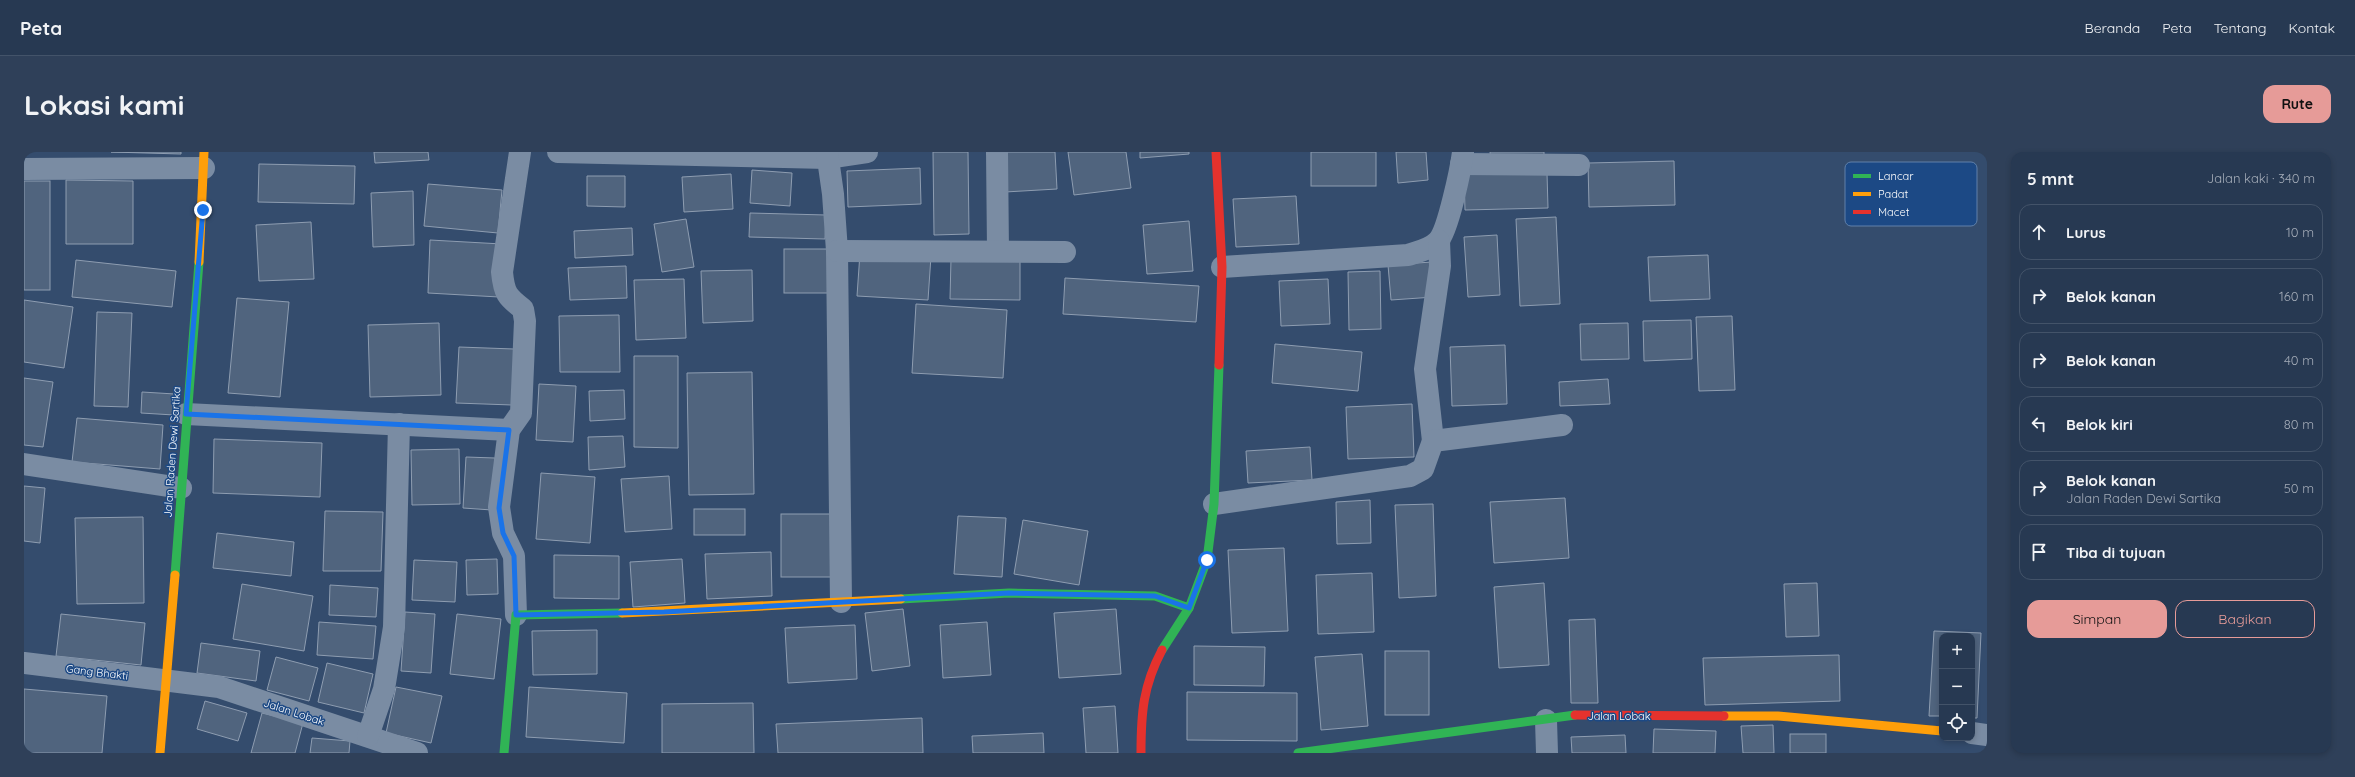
<!DOCTYPE html>
<html lang="id">
<meta charset="utf-8">
<style>
:root{--surface:#273952;--page:#2f4059;--text:#f1f3f6;--muted:#a4acb8;--line:#435369;--accent:#e69b98}
body{margin:0;font-family:Quicksand,sans-serif;background:var(--page);color:var(--text)}
.controls{position:absolute;right:12px;bottom:12px;display:grid;overflow:hidden;border-radius:8px;box-shadow:0 2px 6px #0003}
.controls button{width:36px;height:36px;display:grid;place-items:center;padding:0;border:0;border-bottom:1px solid var(--line);background:var(--surface);color:var(--text);font:20px sans-serif}
.stop{position:absolute;width:12px;height:12px;margin:-9px;border:3px solid #1a73e8;border-radius:50%;background:#fff}
.stop.end{background:#1a73e8;border-color:#fff;box-shadow:0 1px 4px #0008}
.list{margin:0;padding:0;list-style:none}
h2{display:flex;justify-content:space-between;align-items:center;height:52px;margin:0;padding:0 16px;font-size:17px}
h2 small{font-size:13px;font-weight:400;color:var(--muted)}
.list li{display:grid;grid-template-columns:26px 1fr auto;gap:12px;align-items:center;box-sizing:border-box;height:56px;margin:0 8px 8px;padding:0 8px;border:1px solid var(--line);border-radius:12px}
.list b{display:block;font-size:15px;white-space:nowrap}
.list p{margin:0;font-size:13px;white-space:nowrap;color:var(--muted)}
.list em{font-size:13px;font-style:normal;color:var(--muted)}
.actions{display:flex;gap:8px;padding:12px 16px}
.actions a{flex:1;padding:9px 0;border:1px solid var(--accent);border-radius:12px;text-align:center;font-size:14px;color:var(--accent)}
.actions .main{background:var(--accent);color:#111}
.icon{flex:none;width:22px;height:22px;fill:none;stroke:currentColor;stroke-width:2;stroke-linecap:round;stroke-linejoin:round}
.map{position:relative;flex:none;width:1963px;height:601px;overflow:hidden;border-radius:12px}
header{display:flex;align-items:center;gap:24px;box-sizing:border-box;height:56px;padding:0 20px;background:var(--surface);border-bottom:1px solid var(--line)}
header strong{font-size:19px}
nav{display:flex;gap:22px;margin-inline-start:auto;font-size:14px}
.intro{display:flex;align-items:center;justify-content:space-between;box-sizing:border-box;height:96px;padding:0 24px}
h1{margin:0;font-size:28px}
.button{padding:10px 18px;border-radius:12px;background:var(--accent);color:#111;font-size:14px;font-weight:700}
main{display:flex;gap:24px;padding:0 24px}
aside{flex:1;background:var(--surface);border-radius:12px;box-shadow:0 2px 6px #0003}
.map>svg:first-child{display:block}
.building{fill:#50647e;stroke:#8e9db1}
.lines{fill:none;stroke-linecap:round;stroke-linejoin:round}
.street{stroke:#7a8ca3;stroke-width:22}
.fast{stroke:#30b455;stroke-width:9}
.slow{stroke:#ff9f0a;stroke-width:9}
.jam{stroke:#e5322d;stroke-width:9}
.route{stroke:#1a73e8;stroke-width:5}
.labels{text-anchor:middle;dominant-baseline:central;stroke-width:3;stroke-linejoin:round;paint-order:stroke}
.street-label{font-size:11px;fill:#fff;stroke:#1c4985}
.key{fill:#1c4985;stroke:#6080aa;stroke-width:1}
.key-label{font-size:11px;fill:#fff}
</style>
<header>
<strong>Peta</strong>
<nav><a>Beranda</a><a>Peta</a><a>Tentang</a><a>Kontak</a></nav>
</header>
<div class="intro"><h1>Lokasi kami</h1><a class="button">Rute</a></div>
<main>
<div class="map">
<svg width="1963" height="601" viewBox="0 0 1963 601">
<rect width="100%" height="100%" fill="#344c6d"/>
<g class="building">
<path d="M87 0H157V2Z"/>
<path d="M350 0H404L405 8 351 11Z"/>
<path d="M909 0H944L945 82 910 83Z"/>
<path d="M978 0H1031L1033 37 981 40Z"/>
<path d="M1044 0H1102L1107 36 1050 43Z"/>
<path d="M1116 0H1165V2L1116 6Z"/>
<rect x="1287" y="0" width="65" height="34"/>
<path d="M1372 0H1402L1404 28 1374 31Z"/>
<path d="M1466 0H1520V5L1467 9Z"/>
<path d="M1650 9 1651 53 1565 55 1564 11Z"/>
<path d="M235 12 331 14 330 52 234 50Z"/>
<path d="M896 16 897 52 824 55 823 19Z"/>
<path d="M728 18 768 21 766 54 726 51Z"/>
<path d="M1523 21 1524 56 1441 58 1440 22Z"/>
<path d="M707 22 709 57 660 60 658 25Z"/>
<path d="M563 24H601V55L563 54Z"/>
<path d="M42 28 109 29V92H42Z"/>
<rect x="0" y="29" width="26" height="109"/>
<path d="M404 32 478 38 474 81 400 74Z"/>
<path d="M389 39 390 93 349 95 347 41Z"/>
<path d="M1272 44 1275 92 1212 95 1209 47Z"/>
<path d="M726 61 802 63 801 87 725 85Z"/>
<path d="M1532 65 1536 152 1496 154 1492 67Z"/>
<path d="M662 67 670 115 638 120 630 72Z"/>
<path d="M1165 69 1169 119 1123 122 1119 73Z"/>
<path d="M287 70 290 127 235 129 232 73Z"/>
<path d="M608 76 609 103 551 106 550 79Z"/>
<path d="M1473 83 1476 143 1444 145 1440 85Z"/>
<path d="M406 88 478 92 475 145 404 141Z"/>
<rect x="760" y="97" width="46" height="44"/>
<path d="M836 101 907 104 904 148 833 144Z"/>
<path d="M1684 103 1686 147 1626 149 1624 105Z"/>
<path d="M927 107 996 108V148L926 147Z"/>
<path d="M52 108 152 119 148 155 48 145Z"/>
<path d="M1408 110 1410 145 1367 148 1364 113Z"/>
<path d="M602 114 603 146 546 148 544 116Z"/>
<path d="M728 118 729 169 679 171 677 119Z"/>
<path d="M1356 119 1357 177 1325 178 1324 120Z"/>
<path d="M1041 126 1175 134 1172 170 1039 162Z"/>
<path d="M660 127 662 186 612 188 610 128Z"/>
<path d="M1304 127 1306 172 1257 174 1255 129Z"/>
<path d="M213 146 265 150 256 245 204 241Z"/>
<path d="M0 148 49 155 40 216 0 210Z"/>
<path d="M892 152 983 158 979 226 888 221Z"/>
<path d="M73 160 108 161 104 255 70 254Z"/>
<path d="M595 163 596 220H536L535 164Z"/>
<path d="M1708 164 1711 238 1675 239 1672 165Z"/>
<path d="M1667 168 1668 207 1620 209 1619 169Z"/>
<path d="M415 171 417 243 346 245 344 173Z"/>
<path d="M1604 171 1605 207 1557 208 1556 172Z"/>
<path d="M1251 192 1338 200 1334 239 1248 231Z"/>
<path d="M1481 193 1483 252 1428 254 1426 195Z"/>
<path d="M435 195 490 197 488 253 432 251Z"/>
<path d="M610 204H654V296L610 295Z"/>
<path d="M728 220 730 342 665 343 663 221Z"/>
<path d="M0 226 29 230 19 295 0 293Z"/>
<path d="M1584 227 1586 252 1536 254 1535 230Z"/>
<path d="M515 232 552 234 549 290 512 288Z"/>
<path d="M600 238 601 267 566 269 565 239Z"/>
<path d="M118 240 151 242 150 263 117 261Z"/>
<path d="M1388 252 1390 305 1324 307 1322 255Z"/>
<path d="M53 266 139 273 136 317 48 310Z"/>
<path d="M599 284 601 315 565 318 564 285Z"/>
<path d="M190 287 298 291 296 345 189 341Z"/>
<path d="M1286 295 1288 328 1224 331 1222 299Z"/>
<path d="M435 297 436 352 388 353 387 298Z"/>
<path d="M442 305 471 306 468 358 439 356Z"/>
<path d="M517 321 571 325 566 391 512 387Z"/>
<path d="M645 324 648 377 601 380 597 327Z"/>
<path d="M0 334 21 336 16 391 0 389Z"/>
<path d="M1541 346 1545 406 1470 411 1466 350Z"/>
<path d="M1346 348 1347 391 1313 392 1312 350Z"/>
<path d="M1409 352 1412 444 1375 446 1371 353Z"/>
<rect x="670" y="357" width="51" height="26"/>
<path d="M301 359 359 360 357 419H299Z"/>
<rect x="757" y="362" width="53" height="63"/>
<path d="M934 364 982 366 978 425 930 422Z"/>
<path d="M119 365 120 451 53 452 51 366Z"/>
<path d="M999 368 1064 379 1055 433 990 422Z"/>
<path d="M193 381 270 390 267 424 189 416Z"/>
<path d="M1260 396 1264 479 1208 481 1204 398Z"/>
<path d="M747 400 748 444 683 447 681 402Z"/>
<path d="M530 403 595 404V447L530 446Z"/>
<path d="M473 407 474 442 443 443 442 408Z"/>
<path d="M658 407 661 451 609 455 606 410Z"/>
<path d="M390 408 433 410 431 450 388 448Z"/>
<path d="M1348 421 1350 480 1294 482 1292 423Z"/>
<path d="M1520 431 1525 513 1475 516 1470 435Z"/>
<path d="M1793 431 1795 484 1762 485 1760 432Z"/>
<path d="M218 432 289 444 280 499 209 487Z"/>
<path d="M306 433 354 436 352 465 305 463Z"/>
<path d="M879 457 886 514 848 519 841 461Z"/>
<path d="M1092 457 1097 522 1035 526 1030 461Z"/>
<path d="M381 460 411 462 407 521 377 519Z"/>
<path d="M37 462 121 471 117 513 32 504Z"/>
<path d="M433 462 477 467 470 527 426 522Z"/>
<path d="M1571 467 1574 551H1547L1545 468Z"/>
<path d="M295 470 352 474 349 507 293 503Z"/>
<path d="M963 470 967 523 919 526 916 473Z"/>
<path d="M831 473 833 527 764 531 761 476Z"/>
<path d="M573 478V522L509 523 508 479Z"/>
<path d="M1910 479 1957 481 1953 566H1948V484H1918V564H1905Z"/>
<path d="M177 491 236 499 232 529 173 521Z"/>
<path d="M1170 494 1241 495 1240 534 1170 533Z"/>
<rect x="1361" y="499" width="44" height="64"/>
<path d="M1338 502 1344 574 1297 578 1291 505Z"/>
<path d="M1815 503 1816 549 1681 553 1679 506Z"/>
<path d="M252 505 294 516 285 549 243 538Z"/>
<path d="M303 511 349 522 340 561 294 550Z"/>
<path d="M372 535 418 544 407 591 362 581Z"/>
<path d="M505 535 603 541 600 591 502 585Z"/>
<path d="M0 537 83 544 78 601H0Z"/>
<path d="M1163 540 1273 541V589L1163 588Z"/>
<path d="M181 549 223 561 214 589 173 577Z"/>
<path d="M729 551 730 601H638V552Z"/>
<path d="M1091 554 1094 601H1062L1059 556Z"/>
<path d="M238 561 279 571 271 601H227Z"/>
<path d="M898 566 899 601H754L752 572Z"/>
<path d="M1749 573 1750 601H1719L1717 574Z"/>
<path d="M1630 577 1692 579 1691 601H1629Z"/>
<path d="M1019 581 1020 601H949L948 584Z"/>
<rect x="1766" y="582" width="36" height="19"/>
<path d="M1601 583 1602 601H1548L1547 585Z"/>
<path d="M288 586 326 589 325 601H286Z"/>
</g>
<g class="lines">
<g class="street">
<path d="M534 0 803 6 843 0"/>
<path d="M803 0 809 42 813 99 817 450"/>
<path d="M973 0 974 99"/>
<path d="M1437 12 1555 13"/>
<path d="M0 17 180 16"/>
<path d="M813 99 1041 100"/>
<path d="M1198 115 1384 103C1393 100 1407 97 1414 89 1424 79 1437 16 1439 0"/>
<path d="M162 262 485 278"/>
<path d="M1409 289 1401 217 1416 114 1415 89"/>
<path d="M0 312 157 336"/>
<path d="M1190 352 1386 324 1399 317 1409 289 1538 273"/>
<path d="M492 463 490 404 479 381 475 355 485 278 497 261 501 169 499 157C483 145 480 141 478 120L496 0"/>
<path d="M0 511 195 535 393 601"/>
<path d="M1522 568 1523 601"/>
<path d="M1948 581 1963 583"/>
<path d="M344 584 360 537 370 475 375 272"/>
</g>
<g class="fast">
<path d="M151 423 175 110"/>
<path d="M877 447 985 441 1131 444 1165 456"/>
<path d="M1138 498 1165 456 1183 408 1190 352 1195 213"/>
<path d="M480 601 492 463 598 461"/>
<path d="M1274 601 1551 563"/>
</g>
<g class="slow">
<path d="M175 110 180 0"/>
<path d="M598 461 877 447"/>
<path d="M1700 564H1754L1918 579"/>
<path d="M136 601 151 423"/>
</g>
<g class="jam">
<path d="M1192 0 1198 115 1195 213"/>
<path d="M1551 563 1700 564"/>
<path d="M1117 601C1117 561 1119 534 1138 498"/>
</g>
</g>
<g class="lines">
<path class="route" d="M179 58 162 262 485 278 475 356 479 381 490 404 492 463 640 460 985 441 1131 444 1165 456 1183 408"/>
</g>
<g class="labels">
<g class="street-label">
<text transform="translate(148 300) rotate(-86)">Jalan Raden Dewi Sartika</text>
<text transform="translate(73 520) rotate(7)">Gang Bhakti</text>
<text transform="translate(270 560) rotate(18)">Jalan Lobak</text>
<text x="1595" y="564">Jalan Lobak</text>
</g>
</g>
<rect x="1821" y="10" width="132" height="64" rx="6" class="key"/>
<rect x="1829" y="22" width="18" height="4" fill="#30b455"/>
<rect x="1829" y="40" width="18" height="4" fill="#ff9f0a"/>
<rect x="1829" y="58" width="18" height="4" fill="#e5322d"/>
<g class="key-label">
<text x="1854" y="28">Lancar</text>
<text x="1854" y="46">Padat</text>
<text x="1854" y="64">Macet</text>
</g>
</svg>
<div class="controls">
<button>+</button>
<button>−</button>
<button><svg class="icon" aria-label="locate" viewBox="0 0 24 24"><circle cx="12" cy="12" r="6"/><path d="M12 2v4M12 18v4M2 12h4M18 12h4"/></svg></button>
</div>
<div class="stop" style="left:1183px;top:408px"></div>
<div class="stop end" style="left:179px;top:58px"></div>
</div>
<aside>
<h2>5 mnt<small>Jalan kaki · 340 m</small></h2>
<ul class="list">
<li><svg class="icon" aria-label="ahead" viewBox="0 0 24 24"><path d="M12 20V5M6 11l6-6 6 6"/></svg><div><b>Lurus</b></div><em>10 m</em></li>
<li><svg class="icon" aria-label="right" viewBox="0 0 24 24"><path d="M7 20v-9h11M14 6l5 5-5 5"/></svg><div><b>Belok kanan</b></div><em>160 m</em></li>
<li><svg class="icon" aria-label="right" viewBox="0 0 24 24"><path d="M7 20v-9h11M14 6l5 5-5 5"/></svg><div><b>Belok kanan</b></div><em>40 m</em></li>
<li><svg class="icon" aria-label="left" viewBox="0 0 24 24"><path d="M17 20v-9H6M10 6l-5 5 5 5"/></svg><div><b>Belok kiri</b></div><em>80 m</em></li>
<li><svg class="icon" aria-label="right" viewBox="0 0 24 24"><path d="M7 20v-9h11M14 6l5 5-5 5"/></svg><div><b>Belok kanan</b><p>Jalan Raden Dewi Sartika</p></div><em>50 m</em></li>
<li><svg class="icon" aria-label="arrive" viewBox="0 0 24 24"><path d="M6 21V4h12l-3 4 3 4H6"/></svg><div><b>Tiba di tujuan</b></div></li>
</ul>
<div class="actions"><a class="main">Simpan</a><a>Bagikan</a></div>
</aside>
</main>
